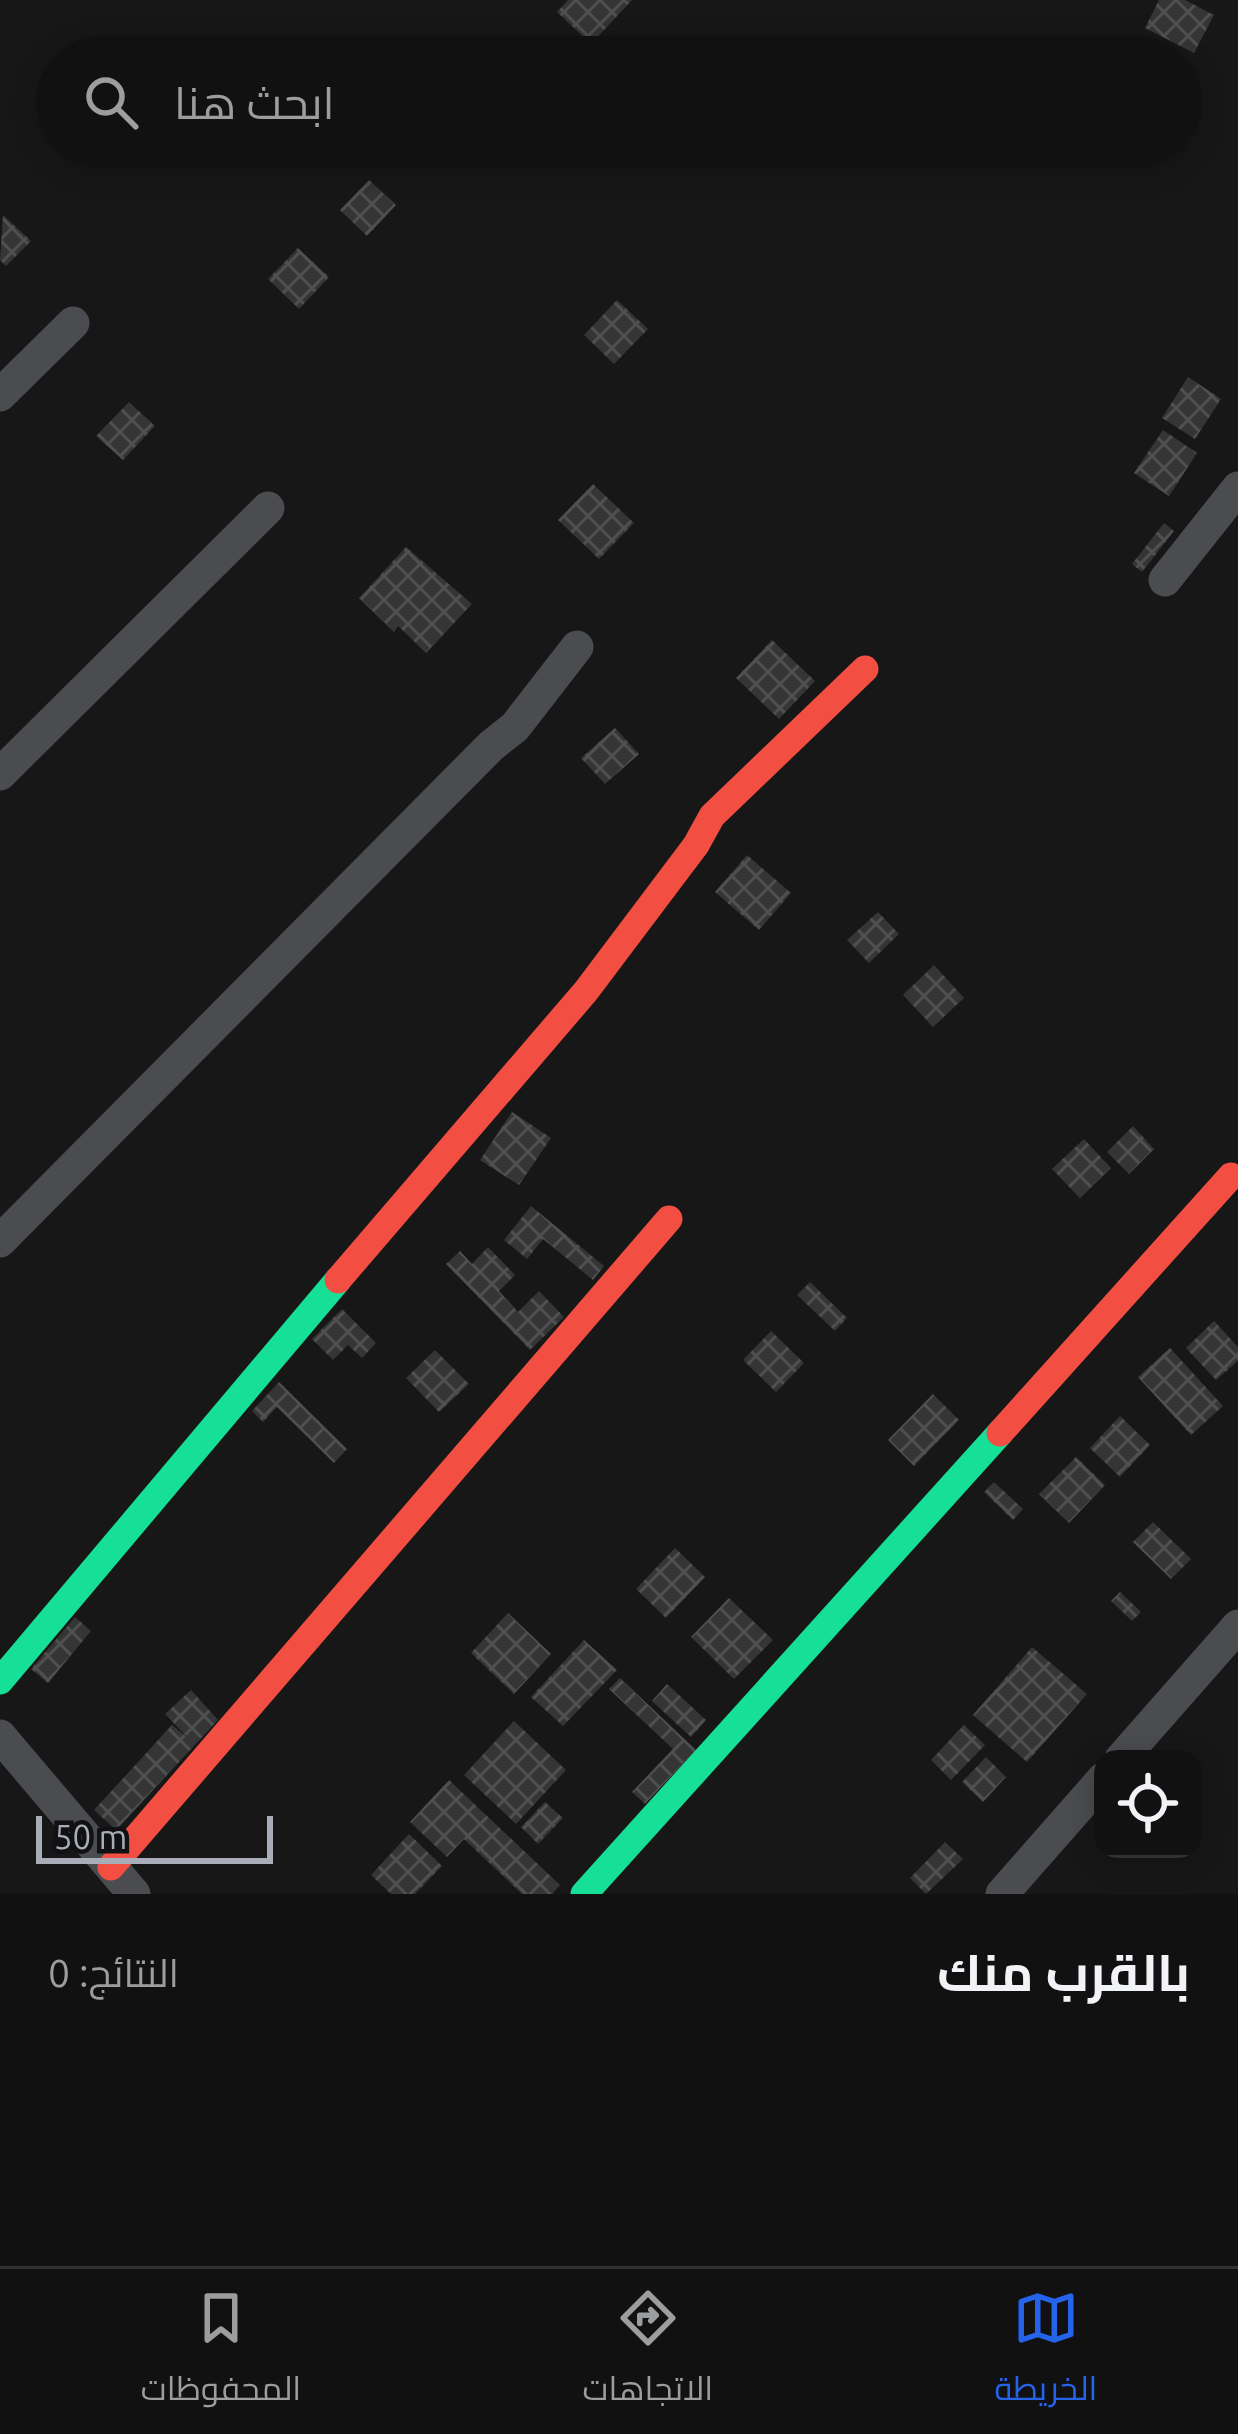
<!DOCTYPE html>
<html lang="ar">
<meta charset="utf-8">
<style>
:root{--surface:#111;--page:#1a1a1a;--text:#f1f3f6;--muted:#9c9d9f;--line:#303131;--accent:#2563eb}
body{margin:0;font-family:Ubuntu,Cairo,sans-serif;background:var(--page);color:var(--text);direction:rtl}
.controls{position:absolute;right:36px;bottom:36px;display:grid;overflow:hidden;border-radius:24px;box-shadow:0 6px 30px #0003}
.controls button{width:108px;height:108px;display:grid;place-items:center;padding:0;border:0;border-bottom:3px solid var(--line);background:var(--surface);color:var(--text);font:60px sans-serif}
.scale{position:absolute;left:36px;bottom:30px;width:237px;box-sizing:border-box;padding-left:12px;border:6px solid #a8adb8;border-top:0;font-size:33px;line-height:42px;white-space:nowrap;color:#a8adb8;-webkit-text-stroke:9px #111113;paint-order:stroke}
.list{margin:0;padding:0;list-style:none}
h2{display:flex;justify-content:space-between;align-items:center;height:156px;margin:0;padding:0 48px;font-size:51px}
h2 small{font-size:39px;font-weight:400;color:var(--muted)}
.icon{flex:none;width:66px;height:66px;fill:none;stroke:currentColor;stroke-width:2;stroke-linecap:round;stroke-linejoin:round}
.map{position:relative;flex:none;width:1238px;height:1894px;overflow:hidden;direction:ltr}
.search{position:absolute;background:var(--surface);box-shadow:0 6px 30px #0003;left:36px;right:36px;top:36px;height:132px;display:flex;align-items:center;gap:30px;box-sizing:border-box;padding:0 42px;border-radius:66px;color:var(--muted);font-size:45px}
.sheet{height:372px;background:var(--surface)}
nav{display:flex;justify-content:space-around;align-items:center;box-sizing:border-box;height:168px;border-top:3px solid var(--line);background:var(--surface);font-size:33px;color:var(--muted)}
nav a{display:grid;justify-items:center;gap:6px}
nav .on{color:var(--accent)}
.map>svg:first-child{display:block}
.building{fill:url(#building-cross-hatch)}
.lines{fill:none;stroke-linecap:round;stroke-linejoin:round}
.street{stroke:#4b4c50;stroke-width:33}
.fast{stroke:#16e098;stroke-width:27}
.jam{stroke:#f24e42;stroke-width:27}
</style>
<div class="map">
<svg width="1238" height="1894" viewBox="0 0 1238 1894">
<defs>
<pattern id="building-cross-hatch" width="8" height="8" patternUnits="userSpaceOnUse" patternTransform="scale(3)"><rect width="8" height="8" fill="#353536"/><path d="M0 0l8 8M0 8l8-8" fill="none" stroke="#4f5051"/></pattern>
</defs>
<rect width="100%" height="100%" fill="#171717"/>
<g class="building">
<path d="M568 0H632L591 44 557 12Z"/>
<path d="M1159 0H1185L1214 15 1194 53 1145 28Z"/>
<path d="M369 180 396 205 367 236 340 210Z"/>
<path d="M3 215 31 241 6 266 0 260Z"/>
<path d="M298 248 329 277 299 309 268 279Z"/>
<path d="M617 300 648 329 614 364 584 335Z"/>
<path d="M1188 377 1221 399 1195 439 1162 418Z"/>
<path d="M129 402 155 426 123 460 96 436Z"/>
<path d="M1163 430 1197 453 1169 496 1134 473Z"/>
<path d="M593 484 634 523 599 559 558 520Z"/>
<path d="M1164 523 1174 531 1142 572 1132 564Z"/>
<path d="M406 547 472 604 426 653 398 626 394 632 359 598Z"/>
<path d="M772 640 815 681 779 719 736 678Z"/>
<path d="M615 728 639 754 605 784 581 758Z"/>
<path d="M747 855 791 893 759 930 715 892Z"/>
<path d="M878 912 899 934 869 963 847 940Z"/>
<path d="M934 965 964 998 933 1027 903 995Z"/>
<path d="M512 1112 551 1138 519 1185 480 1160Z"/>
<path d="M1133 1126 1154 1149 1129 1174 1107 1152Z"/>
<path d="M1084 1139 1111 1168 1080 1198 1052 1169Z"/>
<path d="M531 1206 604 1266 593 1280 543 1239 527 1259 504 1240Z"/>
<path d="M488 1247 515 1275 499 1291 518 1312 539 1291 564 1317 530 1350 446 1264 460 1251 472 1264Z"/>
<path d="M810 1282 847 1318 835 1331 797 1295Z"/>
<path d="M342 1309 376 1343 362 1358 348 1345 333 1360 312 1339Z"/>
<path d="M1214 1321 1238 1347V1361L1216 1380 1186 1348Z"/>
<path d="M771 1331 804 1363 776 1392 743 1360Z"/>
<path d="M1170 1348 1223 1406 1191 1435 1138 1377Z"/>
<path d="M435 1350 469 1384 439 1412 406 1378Z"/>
<path d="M279 1382 347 1449 334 1463 277 1407 263 1422 252 1411Z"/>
<path d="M933 1394 959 1420 914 1466 888 1440Z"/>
<path d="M1120 1416 1150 1445 1120 1477 1090 1448Z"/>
<path d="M1076 1457 1105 1485 1069 1523 1039 1494Z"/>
<path d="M994 1482 1023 1509 1013 1520 984 1492Z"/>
<path d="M1153 1522 1191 1559 1171 1579 1133 1542Z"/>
<path d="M675 1548 705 1577 666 1618 636 1589Z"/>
<path d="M1120 1592 1141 1612 1132 1621 1111 1601Z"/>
<path d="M729 1598 773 1640 734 1679 691 1637Z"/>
<path d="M508 1613 551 1654 514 1694 471 1653Z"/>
<path d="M75 1617 91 1631 48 1683 31 1669Z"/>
<path d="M584 1640 617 1670 563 1726 531 1697Z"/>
<path d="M1032 1647 1087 1694 1027 1762 973 1715Z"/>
<path d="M620 1678 696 1750 645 1804 632 1792 673 1749 609 1689Z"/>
<path d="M667 1684 706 1720 691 1737 652 1701Z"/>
<path d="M191 1690 218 1720 116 1830 94 1810 172 1725 188 1738 165 1714Z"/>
<path d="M514 1721 566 1770 516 1824 464 1775Z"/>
<path d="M964 1725 985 1745 951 1780 931 1760Z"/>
<path d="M986 1757 1006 1777 983 1802 962 1782Z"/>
<path d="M449 1780 560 1885 552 1894H522L464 1839 447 1857 410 1822Z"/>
<path d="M545 1802 563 1818 538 1844 521 1827Z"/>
<path d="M409 1834 442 1866 415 1894H391L371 1875Z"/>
<path d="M945 1842 963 1859 926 1894 910 1878Z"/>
</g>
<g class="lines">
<g class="street">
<path d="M0 395 73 323"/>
<path d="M1165 580 1238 488"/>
<path d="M0 774 268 508"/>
<path d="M0 1241 491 746 515 727 577 647"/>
<path d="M0 1736 134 1894"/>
<path d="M1121 1759 1238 1626"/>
<path d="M1002 1894 1103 1779"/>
</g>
<g class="fast">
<path d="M0 1681 338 1280"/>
<path d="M584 1894 1000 1433"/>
</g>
<g class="jam">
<path d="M338 1280 586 991 696 845 712 816 865 669"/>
<path d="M1000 1433 1231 1176"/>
<path d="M111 1867 669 1219"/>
</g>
</g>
</svg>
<div class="controls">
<button><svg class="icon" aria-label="locate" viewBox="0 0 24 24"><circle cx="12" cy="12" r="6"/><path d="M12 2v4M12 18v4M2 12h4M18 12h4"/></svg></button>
</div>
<div class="scale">50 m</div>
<div class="search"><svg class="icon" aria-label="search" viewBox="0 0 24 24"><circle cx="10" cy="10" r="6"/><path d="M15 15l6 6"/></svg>ابحث هنا</div>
</div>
<section class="sheet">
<h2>بالقرب منك<small>النتائج: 0</small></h2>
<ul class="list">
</ul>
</section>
<nav>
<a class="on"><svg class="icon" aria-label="map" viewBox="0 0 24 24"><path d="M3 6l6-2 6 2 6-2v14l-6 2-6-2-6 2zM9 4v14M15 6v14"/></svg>الخريطة</a>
<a><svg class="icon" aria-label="directions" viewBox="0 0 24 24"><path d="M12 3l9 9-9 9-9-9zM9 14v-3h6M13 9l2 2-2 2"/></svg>الاتجاهات</a>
<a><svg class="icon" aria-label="saved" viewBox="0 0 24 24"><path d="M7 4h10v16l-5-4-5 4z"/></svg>المحفوظات</a>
</nav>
